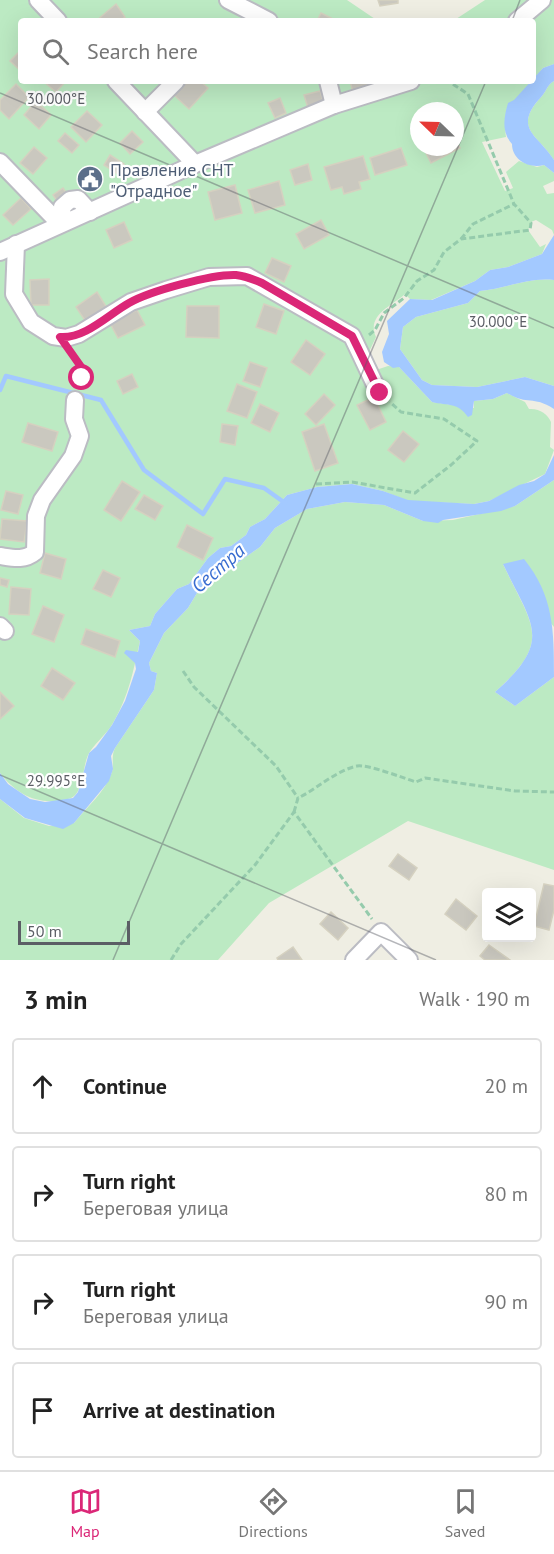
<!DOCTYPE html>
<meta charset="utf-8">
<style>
:root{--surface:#fff;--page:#f6f6f6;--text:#222;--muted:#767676;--line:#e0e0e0;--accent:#db2777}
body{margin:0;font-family:"PT Sans",sans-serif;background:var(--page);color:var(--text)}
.controls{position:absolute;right:18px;bottom:18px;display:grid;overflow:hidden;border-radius:6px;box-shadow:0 6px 24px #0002}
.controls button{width:54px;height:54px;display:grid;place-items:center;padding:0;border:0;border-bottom:2px solid var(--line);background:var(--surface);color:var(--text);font:30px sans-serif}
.compass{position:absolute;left:410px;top:102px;width:54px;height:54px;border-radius:50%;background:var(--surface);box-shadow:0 6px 24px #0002;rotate:293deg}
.scale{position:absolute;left:18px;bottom:15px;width:112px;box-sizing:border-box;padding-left:6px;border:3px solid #5b5e65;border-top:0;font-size:16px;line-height:21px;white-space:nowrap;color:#5b5e65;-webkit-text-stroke:4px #fff;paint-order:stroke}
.stop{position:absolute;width:18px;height:18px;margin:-14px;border:4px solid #db2777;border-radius:50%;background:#fff}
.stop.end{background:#db2777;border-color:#fff;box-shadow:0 2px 6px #0008}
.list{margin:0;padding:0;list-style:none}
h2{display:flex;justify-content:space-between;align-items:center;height:78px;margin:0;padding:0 24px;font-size:26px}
h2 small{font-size:20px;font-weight:400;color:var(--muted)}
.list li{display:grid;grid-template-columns:39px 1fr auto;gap:18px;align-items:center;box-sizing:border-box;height:96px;margin:0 12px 12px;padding:0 12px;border:2px solid var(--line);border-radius:6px}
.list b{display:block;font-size:22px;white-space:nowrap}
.list p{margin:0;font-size:20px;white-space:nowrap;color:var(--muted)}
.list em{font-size:20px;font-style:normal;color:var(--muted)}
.icon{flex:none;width:33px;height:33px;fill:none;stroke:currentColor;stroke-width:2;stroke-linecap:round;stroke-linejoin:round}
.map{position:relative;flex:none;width:554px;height:960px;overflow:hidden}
.search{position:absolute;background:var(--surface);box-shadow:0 6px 24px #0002;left:18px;right:18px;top:18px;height:66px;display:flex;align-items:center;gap:15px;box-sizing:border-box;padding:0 21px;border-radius:6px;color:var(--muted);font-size:22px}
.sheet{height:510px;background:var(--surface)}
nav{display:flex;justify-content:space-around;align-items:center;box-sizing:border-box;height:84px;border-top:2px solid var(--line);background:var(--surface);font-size:16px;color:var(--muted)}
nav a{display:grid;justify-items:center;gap:3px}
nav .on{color:var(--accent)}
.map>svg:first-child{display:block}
.green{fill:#bceac3;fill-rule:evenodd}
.water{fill:#a3c9ff}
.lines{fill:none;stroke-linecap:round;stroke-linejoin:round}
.stream{stroke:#a3c9ff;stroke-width:4.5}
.building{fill:#cac8bf;stroke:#d5d1c0;stroke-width:1.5}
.street-casing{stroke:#bbbcc3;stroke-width:20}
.path{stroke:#95cbac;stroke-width:3;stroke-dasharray:6 3;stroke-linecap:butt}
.street{stroke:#fff;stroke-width:16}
.route{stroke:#db2777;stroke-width:8}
.ticks{fill:none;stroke:#5b5e65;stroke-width:1.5;stroke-opacity:0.45}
.labels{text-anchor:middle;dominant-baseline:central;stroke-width:4.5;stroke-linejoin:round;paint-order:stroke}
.service-label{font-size:18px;fill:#4e5e75;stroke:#fff;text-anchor:start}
.water-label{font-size:20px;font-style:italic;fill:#386cd0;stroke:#fff}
.ticks-label{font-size:15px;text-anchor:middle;fill:#5b5e65;stroke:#fff;stroke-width:4.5;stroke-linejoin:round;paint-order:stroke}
</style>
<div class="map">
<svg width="554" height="960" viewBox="0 0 554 960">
<rect width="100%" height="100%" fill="#efeee3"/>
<g class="green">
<path d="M0 0H347L378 21H21V81H532C518 96 502 115 506 137L482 142 505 191 513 188 506 172 519 161 537 167 544 165 554 173V181L543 186 547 194 554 193V235L552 230 536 220 531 222 528 230 540 247 546 244 542 254 508 267 490 270 475 281 431 300 410 299 405 294C392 306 366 315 376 337L368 354 370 372 388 366 399 367 432 402 474 408V401L493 399 507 393 525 402 529 409C539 408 548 414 551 422L550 447 554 450 545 474 489 501 474 504 408 501 383 491 352 484 317 487 287 495 265 519 250 527 246 535 231 546 220 548 208 558 189 584 177 589 155 614 150 626 129 630 140 641C133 672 129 695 113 723 107 734 92 746 88 755 83 767 84 780 78 791 75 797 70 799 63 800 37 805 16 794 0 773ZM419 111H455V147H419Z"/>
<path d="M485 0H554V64L543 68 533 80V21H453Z"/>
<path d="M554 81V160C539 135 511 129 542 96 547 90 547 85 554 81Z"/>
<path d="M554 280V386L525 377 477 387 432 385 422 380 400 349 403 327 416 317 468 303 480 291C505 289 528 277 554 280Z"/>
<path d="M554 480V627L503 564C532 626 554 640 495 692L515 706 554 677V870L408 821 269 903 218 960H0V799L24 818 49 826 74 823C87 807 105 792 112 772 114 764 111 756 115 748L154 690 157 673 151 671 149 663 164 633 188 608 200 588 219 580 226 571 260 547 275 528 307 509 345 502 384 505 423 521 453 520 515 506Z"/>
</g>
<g class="water">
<path d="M554 64V81C547 85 547 90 542 96 511 129 539 135 554 160V173L544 165C529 169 512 160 512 144 501 132 504 117 508 103L514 100 543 68Z"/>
<path d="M554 235V280C528 277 505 289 480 291L468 303 416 317 403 327 400 349 422 380 432 385 477 387 525 377 554 386V409C532 395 528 406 507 393L493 399 474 401 472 415 468 417C458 402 448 406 432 402L399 367 393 368 384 362 382 352 389 334 387 321 410 299 432 300 475 281 490 270 508 267 542 254Z"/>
<path d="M554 455V480L515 506 501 511 443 520 438 523 423 521 384 505 345 502 307 509 275 528 260 547 226 571 219 579 200 588 188 608 164 633 149 663 151 671 157 673 154 690 115 748 111 756 113 769 109 781 74 823 63 829 25 818 0 799V773L8 784 30 799 45 802 73 798 78 792 89 753 96 747 112 725 125 701 136 669 135 663 124 653 126 650 138 652 140 641 129 630 150 626 155 614 177 589 189 584 208 558 220 548 231 546 246 535 250 527 265 519 287 495 317 487 352 484 383 491 408 500 474 504 489 501 519 485 534 481 545 474Z"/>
<path d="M524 559C554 596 554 631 554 677L515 706 495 692C554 640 532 625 503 564Z"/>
</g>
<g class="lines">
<path class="stream" d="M0 390 6 376 101 400 144 470 203 514 225 479 264 488 285 503"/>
</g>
<g class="building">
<path d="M378 0H398V3L380 6Z"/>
<path d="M116 4 125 17 120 21H96Z"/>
<path d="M321 13 337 21H317Z"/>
<path d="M21 50V71L10 61Z"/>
<path d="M43 81H66L56 92Z"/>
<path d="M185 81H200L208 88 189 109 173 94Z"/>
<path d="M350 81H371L372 87 353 92Z"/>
<path d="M16 84 29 97 9 119 0 110V100Z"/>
<path d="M320 91 324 104 308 108 304 95Z"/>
<path d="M280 98 286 113 275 118 268 103Z"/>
<path d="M36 101 51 115 39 129 24 115Z"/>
<path d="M87 111 102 125 86 142 71 127Z"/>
<path d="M132 131 143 142 130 154 120 143Z"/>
<path d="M65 133 79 145 72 153 58 141Z"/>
<path d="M455 139 460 148 431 163 423 147H455Z"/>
<path d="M34 147 47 158 33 174 20 163Z"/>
<path d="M401 148 407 165 375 175 370 158Z"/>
<path d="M110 155 124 164 118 174 104 165Z"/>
<path d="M363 156 370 179 359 182 361 189 344 194 342 187 331 190 324 167Z"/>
<path d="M308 164 312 180 295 185 290 170Z"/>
<path d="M95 169 101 183 85 189 80 176Z"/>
<path d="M279 181 285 205 255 213 248 190Z"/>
<path d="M235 185 242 213 215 220 208 192Z"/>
<path d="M63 188 67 194 57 201 53 195Z"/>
<path d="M21 198 31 209 13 225 3 215Z"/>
<path d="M321 220 329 235 304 249 296 234Z"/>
<path d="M124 222 132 240 114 248 106 230Z"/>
<path d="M272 258 291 266 284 282 265 273Z"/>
<path d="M49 279V305H31L30 280Z"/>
<path d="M97 292 107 308 86 322 76 307Z"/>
<path d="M264 304 284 311 276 334 256 327Z"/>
<path d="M187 306H219V338L186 337Z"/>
<path d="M137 310 145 325 118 338 110 323Z"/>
<path d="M306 340 325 354 310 375 291 362Z"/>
<path d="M250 362 267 368 260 387 243 381Z"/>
<path d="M132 374 138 387 123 394 117 381Z"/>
<path d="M237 384 257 392 247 418 227 411Z"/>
<path d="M324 394 335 405 316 425 305 414Z"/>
<path d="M374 397 386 422 370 430 357 405Z"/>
<path d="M260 404 279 413 270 432 251 423Z"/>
<path d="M28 423 58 432 52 451 22 442Z"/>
<path d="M222 424 238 426 235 445 220 442Z"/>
<path d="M324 424 338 463 315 471 302 432Z"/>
<path d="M403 431 419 444 404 462 388 450Z"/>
<path d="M122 481 140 492 121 521 104 510Z"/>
<path d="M6 491 23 495 18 514 1 510Z"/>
<path d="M144 495 163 506 155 520 135 509Z"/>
<path d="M2 519 27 521 24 542 0 539Z"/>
<path d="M187 525 213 538 203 560 177 547Z"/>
<path d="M45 553 66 559 61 579 40 573Z"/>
<path d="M103 570 120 578 111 597 93 589Z"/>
<path d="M0 578 9 580 7 587 0 585Z"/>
<path d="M11 587 31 589 29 615 9 614Z"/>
<path d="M43 606 64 615 54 642 32 634Z"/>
<path d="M86 629 120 641 115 657 81 644Z"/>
<path d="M52 668 75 683 63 700 41 686Z"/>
<path d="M0 692 14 706 0 719Z"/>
<path d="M398 854 417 868 409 880 389 866Z"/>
<path d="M544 884 554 886V910L549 930 534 926Z"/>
<path d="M456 899 477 916 466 930 445 914Z"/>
<path d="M331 912 348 928 338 940 320 924Z"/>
<path d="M489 945 510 960H485L480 956Z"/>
<path d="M293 947 302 960H278L277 958Z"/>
</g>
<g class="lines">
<defs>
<g id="street">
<path d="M38 0 58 21"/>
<path d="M228 0 269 21"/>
<path d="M517 21 542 0"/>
<path d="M116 81 195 164"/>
<path d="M328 81 334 105"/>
<path d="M145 112 176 81"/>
<path d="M0 162 60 224"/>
<path d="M63 222 62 207 70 200 78 199 90 212"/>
<path d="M16 244 14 294 31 322 53 336 66 338 79 334 131 302 166 290 209 277 247 276 352 336 379 393"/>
<path d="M0 252 195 164 334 105 411 81"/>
<path d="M0 556C13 558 24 561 35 552L36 516 42 500 73 456 80 436 74 419 75 400"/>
<path d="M0 626 5 631"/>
<path d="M354 960 381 932 409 960"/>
</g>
</defs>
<use href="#street" class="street-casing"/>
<g class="path">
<path d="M461 239 473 224 514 204"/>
<path d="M369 335 375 330 384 313 404 298 417 281 434 270 444 252 461 239 530 230 531 223 514 204 468 94 448 81"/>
<path d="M70 350 84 371 80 387"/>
<path d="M316 484 352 482 415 493 451 465 477 441 444 419 401 412 390 402"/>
<path d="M183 671 194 687 276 766 298 798"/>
<path d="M294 812 298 798C317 789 335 771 357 766 368 764 403 778 416 782L425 778 515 791 554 792"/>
<path d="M171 960 181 944 255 865 294 812 372 919"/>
</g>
<use href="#street" class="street"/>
</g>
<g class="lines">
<path class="route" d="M82 378 84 371 60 337C85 339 109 314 129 303 150 291 212 274 236 275 245 276 253 279 262 283L352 336 380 393"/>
</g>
<path class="ticks" d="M512 21 520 0M0 93 554 328M0 775 436 960M113 960 486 81"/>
<defs>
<symbol id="civic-disc" viewBox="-11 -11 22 22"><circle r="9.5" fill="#5c6f8a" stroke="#fff"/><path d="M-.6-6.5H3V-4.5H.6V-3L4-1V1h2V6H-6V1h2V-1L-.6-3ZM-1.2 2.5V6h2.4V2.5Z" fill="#fff"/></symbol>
</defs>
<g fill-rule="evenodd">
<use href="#civic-disc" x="75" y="164" width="30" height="30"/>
</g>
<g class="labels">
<g class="service-label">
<text x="110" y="169">Правление СНТ<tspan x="110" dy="21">"Отрадное"</tspan></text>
</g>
<g class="water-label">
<text transform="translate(218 568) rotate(-41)">Сестра</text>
</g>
</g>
<g class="ticks-label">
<text x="56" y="104">30.000°E</text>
<text x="498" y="327">30.000°E</text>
<text x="56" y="786">29.995°E</text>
</g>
</svg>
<div class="controls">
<button><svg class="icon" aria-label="layers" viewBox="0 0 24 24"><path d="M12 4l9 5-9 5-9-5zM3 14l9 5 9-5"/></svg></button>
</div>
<svg class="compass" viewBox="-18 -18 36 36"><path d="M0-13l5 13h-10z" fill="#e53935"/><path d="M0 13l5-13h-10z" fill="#767676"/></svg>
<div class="scale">50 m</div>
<div class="stop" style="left:82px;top:378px"></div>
<div class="stop end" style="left:380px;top:393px"></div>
<div class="search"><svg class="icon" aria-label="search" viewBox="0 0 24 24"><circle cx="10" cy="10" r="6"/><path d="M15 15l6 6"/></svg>Search here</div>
</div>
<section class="sheet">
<h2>3 min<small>Walk · 190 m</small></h2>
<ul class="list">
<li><svg class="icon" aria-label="ahead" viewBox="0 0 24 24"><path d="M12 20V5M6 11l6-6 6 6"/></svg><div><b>Continue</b></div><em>20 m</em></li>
<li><svg class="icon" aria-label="right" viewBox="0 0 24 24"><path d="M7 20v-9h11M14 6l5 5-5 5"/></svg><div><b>Turn right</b><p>Береговая улица</p></div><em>80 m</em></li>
<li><svg class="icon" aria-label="right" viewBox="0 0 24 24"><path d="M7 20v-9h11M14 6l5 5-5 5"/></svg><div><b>Turn right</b><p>Береговая улица</p></div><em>90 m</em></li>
<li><svg class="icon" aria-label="arrive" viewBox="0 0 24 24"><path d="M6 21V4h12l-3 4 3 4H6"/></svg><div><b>Arrive at destination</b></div></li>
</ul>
</section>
<nav>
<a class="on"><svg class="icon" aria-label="map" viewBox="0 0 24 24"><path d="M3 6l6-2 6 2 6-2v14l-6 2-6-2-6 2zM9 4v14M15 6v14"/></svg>Map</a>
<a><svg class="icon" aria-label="directions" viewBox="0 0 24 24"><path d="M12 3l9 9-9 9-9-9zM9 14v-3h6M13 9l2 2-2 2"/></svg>Directions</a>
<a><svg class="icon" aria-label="saved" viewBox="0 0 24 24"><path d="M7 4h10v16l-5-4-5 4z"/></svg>Saved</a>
</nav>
